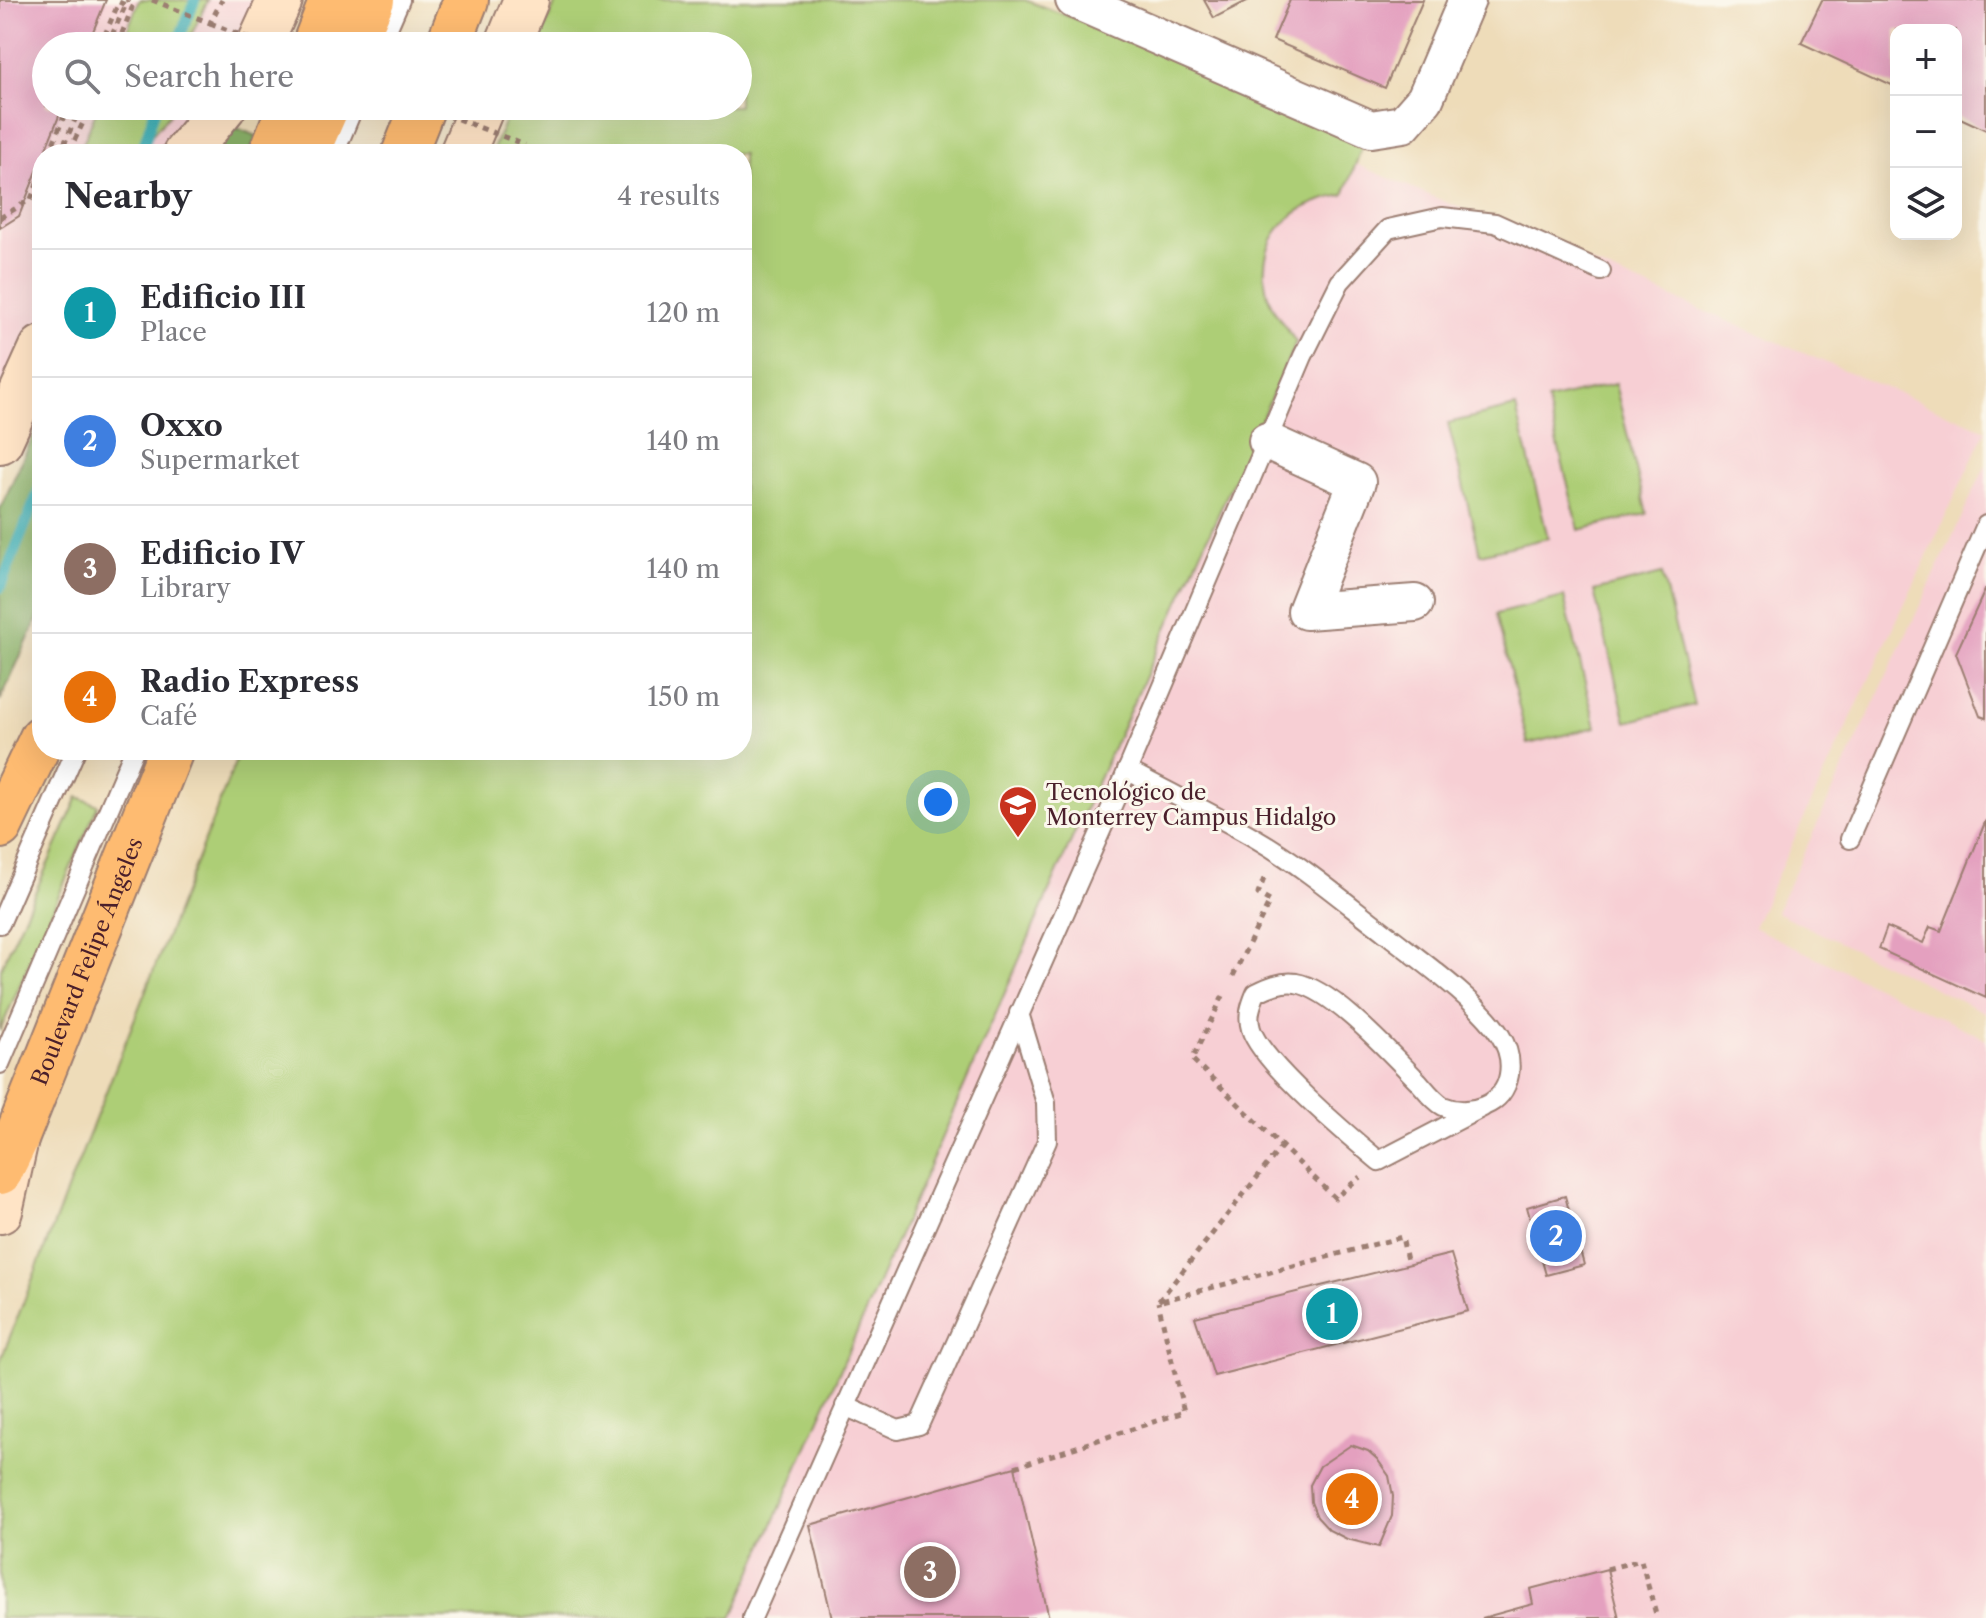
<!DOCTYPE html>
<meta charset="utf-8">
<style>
:root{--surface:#fff;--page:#f2f2f3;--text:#2b2b33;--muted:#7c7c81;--line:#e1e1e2;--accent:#c8321e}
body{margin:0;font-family:"Libre Caslon Text",serif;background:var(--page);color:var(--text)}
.controls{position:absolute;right:24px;top:24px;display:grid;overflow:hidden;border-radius:16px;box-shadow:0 8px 32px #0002}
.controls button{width:72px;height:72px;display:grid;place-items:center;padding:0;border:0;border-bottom:2px solid var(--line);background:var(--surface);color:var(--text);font:40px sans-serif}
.you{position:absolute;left:938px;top:802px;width:28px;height:28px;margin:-20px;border:6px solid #fff;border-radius:50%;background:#1a73e8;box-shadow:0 0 0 12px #1a73e833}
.badge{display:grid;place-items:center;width:52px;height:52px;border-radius:50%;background:var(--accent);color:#fff;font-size:26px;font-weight:700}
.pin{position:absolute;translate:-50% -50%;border:4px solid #fff;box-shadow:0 2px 8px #0006}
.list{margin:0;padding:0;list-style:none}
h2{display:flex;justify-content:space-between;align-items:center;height:104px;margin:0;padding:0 32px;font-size:34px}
h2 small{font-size:26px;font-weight:400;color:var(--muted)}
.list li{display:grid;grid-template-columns:52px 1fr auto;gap:24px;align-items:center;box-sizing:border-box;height:128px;padding:0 32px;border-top:2px solid var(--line)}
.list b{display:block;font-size:30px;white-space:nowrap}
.list p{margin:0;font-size:26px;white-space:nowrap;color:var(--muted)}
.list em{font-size:26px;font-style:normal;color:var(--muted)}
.icon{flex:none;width:44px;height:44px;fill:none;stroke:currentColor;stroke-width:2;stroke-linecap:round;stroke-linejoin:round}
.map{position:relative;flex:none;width:1986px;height:1618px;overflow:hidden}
.search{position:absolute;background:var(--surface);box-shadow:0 8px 32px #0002;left:32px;top:32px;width:720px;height:88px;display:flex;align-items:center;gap:20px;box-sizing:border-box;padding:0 28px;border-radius:44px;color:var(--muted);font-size:30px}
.panel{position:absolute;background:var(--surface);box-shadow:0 8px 32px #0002;left:32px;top:144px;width:720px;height:616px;border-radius:32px}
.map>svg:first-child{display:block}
.built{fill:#f7cfd4}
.green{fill:#adce76;stroke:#7c7650;stroke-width:2}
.forest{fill:#8ab167;stroke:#6a6849;stroke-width:2}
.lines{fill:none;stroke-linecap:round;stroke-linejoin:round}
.stream{stroke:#3eafb6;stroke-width:11}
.building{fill:#e4a0bf}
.lane-casing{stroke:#9c7e72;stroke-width:22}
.street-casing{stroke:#9c7e72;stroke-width:40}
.secondary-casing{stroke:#9c7e72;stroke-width:48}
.highway-casing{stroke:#9c7e72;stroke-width:48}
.path{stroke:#9c7e72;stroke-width:5;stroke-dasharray:6 6;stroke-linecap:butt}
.lane{stroke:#fff;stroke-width:18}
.street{stroke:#fff;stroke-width:36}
.secondary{stroke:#ffe4c6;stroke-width:44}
.highway{stroke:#febb71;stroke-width:44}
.path-bridge{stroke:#9c7e72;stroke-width:5;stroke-dasharray:6 6;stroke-linecap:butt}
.labels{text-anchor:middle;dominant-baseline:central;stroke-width:6;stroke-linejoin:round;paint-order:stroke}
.poi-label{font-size:22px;fill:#4a1f2b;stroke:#fbf7ec;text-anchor:start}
.street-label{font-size:22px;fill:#4a1f2b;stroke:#fbf7ec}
</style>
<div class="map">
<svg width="1986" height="1618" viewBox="0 0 1986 1618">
<rect width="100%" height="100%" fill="#fbf7ec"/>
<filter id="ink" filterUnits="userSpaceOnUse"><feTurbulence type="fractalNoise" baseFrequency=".0125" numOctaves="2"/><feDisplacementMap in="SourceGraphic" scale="16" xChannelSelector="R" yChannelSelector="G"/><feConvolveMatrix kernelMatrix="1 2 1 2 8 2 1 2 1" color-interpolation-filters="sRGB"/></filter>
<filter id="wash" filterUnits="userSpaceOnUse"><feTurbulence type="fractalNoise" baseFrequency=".006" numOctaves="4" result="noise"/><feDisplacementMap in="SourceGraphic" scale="32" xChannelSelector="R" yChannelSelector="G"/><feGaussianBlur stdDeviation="1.8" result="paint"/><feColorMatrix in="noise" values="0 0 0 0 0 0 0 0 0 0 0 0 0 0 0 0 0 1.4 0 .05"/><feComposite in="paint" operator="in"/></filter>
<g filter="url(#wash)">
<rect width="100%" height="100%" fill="#eedcb9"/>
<g class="built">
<path d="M0 0H280L259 46H46V106H224L185 154H42V348L0 441Z"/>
<path d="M967 0 1986 430 1753 927 1986 1039V1618H0V1462L742 750V154L738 106V46Z"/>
<path d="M1986 465V1013L1776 912Z"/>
</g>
<g class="green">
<path d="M139 0H208L186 46H121Z"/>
<path d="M557 0H1025L1369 128 1344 195C1295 203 1257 233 1266 288 1269 307 1285 326 1296 342L1075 832 732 1618H0V1362L240 750H742V154H491L511 106H738V46H537Z"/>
<path d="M98 106H171L169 115 135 154H79Z"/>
<path d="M1615 384 1647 514 1579 530 1547 400Z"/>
<path d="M1516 407 1548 538 1480 554 1448 423Z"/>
<path d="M1662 574 1694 705 1626 722 1594 591Z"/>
<path d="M1564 597 1596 727 1528 744 1496 614Z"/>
<path d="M78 797 98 805 0 1031 1 968Z"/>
</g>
<g class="forest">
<path d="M232 126 257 136 249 154H208Z"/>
<path d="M42 417V609L0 701V509Z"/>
</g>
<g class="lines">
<g class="stream">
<path d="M176 46 195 0"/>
<path d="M141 154 156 106"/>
<path d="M0 588 42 483"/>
</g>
</g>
<g id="blocks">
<g class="building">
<path d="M0 0H106L87 46H46V106H63L19 216 0 228Z"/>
<path d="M1204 0H1249L1214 18Z"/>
<path d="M1290 0H1423L1385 88 1273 40Z"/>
<path d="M1822 0H1986V130L1956 116V30H1896V87L1801 43Z"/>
<path d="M1986 588V718L1980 716 1956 653Z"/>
<path d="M1986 820V998L1879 949 1887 927 1923 943 1930 927 1941 931Z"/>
<path d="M1565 1196 1584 1265 1546 1275 1527 1207Z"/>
<path d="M1451 1254 1468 1311 1214 1376 1195 1317Z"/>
<path d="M1351 1445 1368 1451 1377 1459 1389 1476 1393 1496 1392 1516 1379 1547 1347 1539 1329 1530 1317 1517 1311 1502 1310 1485 1320 1466Z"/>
<path d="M1015 1467 1049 1618H832L810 1525Z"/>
<path d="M1607 1569 1619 1618H1482L1533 1604 1530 1589Z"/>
</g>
</g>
</g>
<g filter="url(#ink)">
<use href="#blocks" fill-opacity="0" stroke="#9c7e72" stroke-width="2"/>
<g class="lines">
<defs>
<g id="lane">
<path d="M380 46 400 0"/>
<path d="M334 154 354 106"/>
<path d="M1127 770C1169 793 1214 814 1255 838 1302 865 1345 902 1387 934 1420 960 1478 1001 1500 1035 1516 1060 1513 1094 1484 1106 1470 1112 1457 1112 1443 1106 1434 1101 1425 1089 1418 1081 1391 1054 1333 989 1296 983 1281 981 1268 987 1256 993 1251 1005 1247 1016 1251 1029 1261 1062 1350 1137 1379 1161L1483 1107"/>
<path d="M1850 839 1986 525"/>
<path d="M0 924 76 750"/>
<path d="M0 1064 134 750"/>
<path d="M845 1406 898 1430 919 1425 1047 1141 1046 1103 1019 1013"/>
<path d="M752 1618 1119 790 1303 356 1340 282 1388 229 1442 217 1495 223 1601 271"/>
</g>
<g id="street">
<path d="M1074 0 1371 129 1403 124 1425 99 1467 0"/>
<path d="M1267 441 1357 482 1306 611 1415 603"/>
</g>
<g id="secondary">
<path d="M259 46 280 0"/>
<path d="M507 46 526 0"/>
<path d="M185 154 224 106"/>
<path d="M462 154 482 106"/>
<path d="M0 441 42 348"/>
<path d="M0 1211 16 1139"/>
</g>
<g id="highway">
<path d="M314 46 332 0"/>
<path d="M352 46 372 0"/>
<path d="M448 46 466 0"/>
<path d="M271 154 290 106"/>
<path d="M306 154 327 106"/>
<path d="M404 154 423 106"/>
<path d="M0 826 42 738"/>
<path id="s1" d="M0 1172 16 1139 171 750"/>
</g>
</defs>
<use href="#lane" class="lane-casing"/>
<use href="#street" class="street-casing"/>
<use href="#secondary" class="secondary-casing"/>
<use href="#highway" class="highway-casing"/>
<g class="path">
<path d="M152 0 210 23 222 0"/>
<path d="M100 46 119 2 132 8 117 46"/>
<path d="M107 46 128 0"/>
<path d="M81 106 61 151 68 154 91 106"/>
<path d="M49 154 68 106"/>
<path d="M522 154 525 145"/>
<path d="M0 218 31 199 42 172"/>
<path d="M1233 976 1270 901 1258 894 1265 876"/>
<path d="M1223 996 1192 1059 1335 1198 1360 1177"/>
<path d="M1282 1146 1158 1302 1402 1237 1408 1265"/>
<path d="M1015 1467 1184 1412 1158 1302"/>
<path d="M1607 1569 1641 1560 1657 1618"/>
</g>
<use href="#lane" class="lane"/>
<use href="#street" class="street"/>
<use href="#secondary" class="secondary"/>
<use href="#highway" class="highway"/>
<g class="path-bridge">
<path d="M210 23 269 46"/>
<path d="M424 106 525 145"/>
</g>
</g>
</g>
<defs>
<symbol id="university-pin" viewBox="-11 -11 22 30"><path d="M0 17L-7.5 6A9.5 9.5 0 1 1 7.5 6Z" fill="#c8321e" stroke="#fbf7ec"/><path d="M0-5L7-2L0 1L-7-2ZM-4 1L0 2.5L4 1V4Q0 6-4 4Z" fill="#fff"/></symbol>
</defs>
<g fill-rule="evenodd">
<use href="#university-pin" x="996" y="783" width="44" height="60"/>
</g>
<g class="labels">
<g class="poi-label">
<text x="1046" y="792">Tecnológico de<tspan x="1046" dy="25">Monterrey Campus Hidalgo</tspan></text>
</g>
<g class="street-label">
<text stroke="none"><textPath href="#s1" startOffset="228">Boulevard Felipe Ángeles</textPath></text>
</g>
</g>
</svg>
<div class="controls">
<button>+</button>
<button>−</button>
<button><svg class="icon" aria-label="layers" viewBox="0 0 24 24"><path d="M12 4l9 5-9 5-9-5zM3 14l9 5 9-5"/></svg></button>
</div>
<div class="you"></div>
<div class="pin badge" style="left:1332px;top:1314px;background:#0f9aa8">1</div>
<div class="pin badge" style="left:1556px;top:1236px;background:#3f7fe0">2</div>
<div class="pin badge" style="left:930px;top:1572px;background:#8d6e63">3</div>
<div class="pin badge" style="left:1352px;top:1499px;background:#e8710a">4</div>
<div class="search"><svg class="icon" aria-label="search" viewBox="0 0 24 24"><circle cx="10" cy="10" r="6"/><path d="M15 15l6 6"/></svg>Search here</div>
<section class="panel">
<h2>Nearby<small>4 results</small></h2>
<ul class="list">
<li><span class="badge" style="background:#0f9aa8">1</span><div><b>Edificio III</b><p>Place</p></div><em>120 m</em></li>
<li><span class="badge" style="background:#3f7fe0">2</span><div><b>Oxxo</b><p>Supermarket</p></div><em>140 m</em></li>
<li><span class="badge" style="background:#8d6e63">3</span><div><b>Edificio IV</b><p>Library</p></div><em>140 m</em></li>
<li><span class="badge" style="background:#e8710a">4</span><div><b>Radio Express</b><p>Café</p></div><em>150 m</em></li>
</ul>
</section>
</div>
